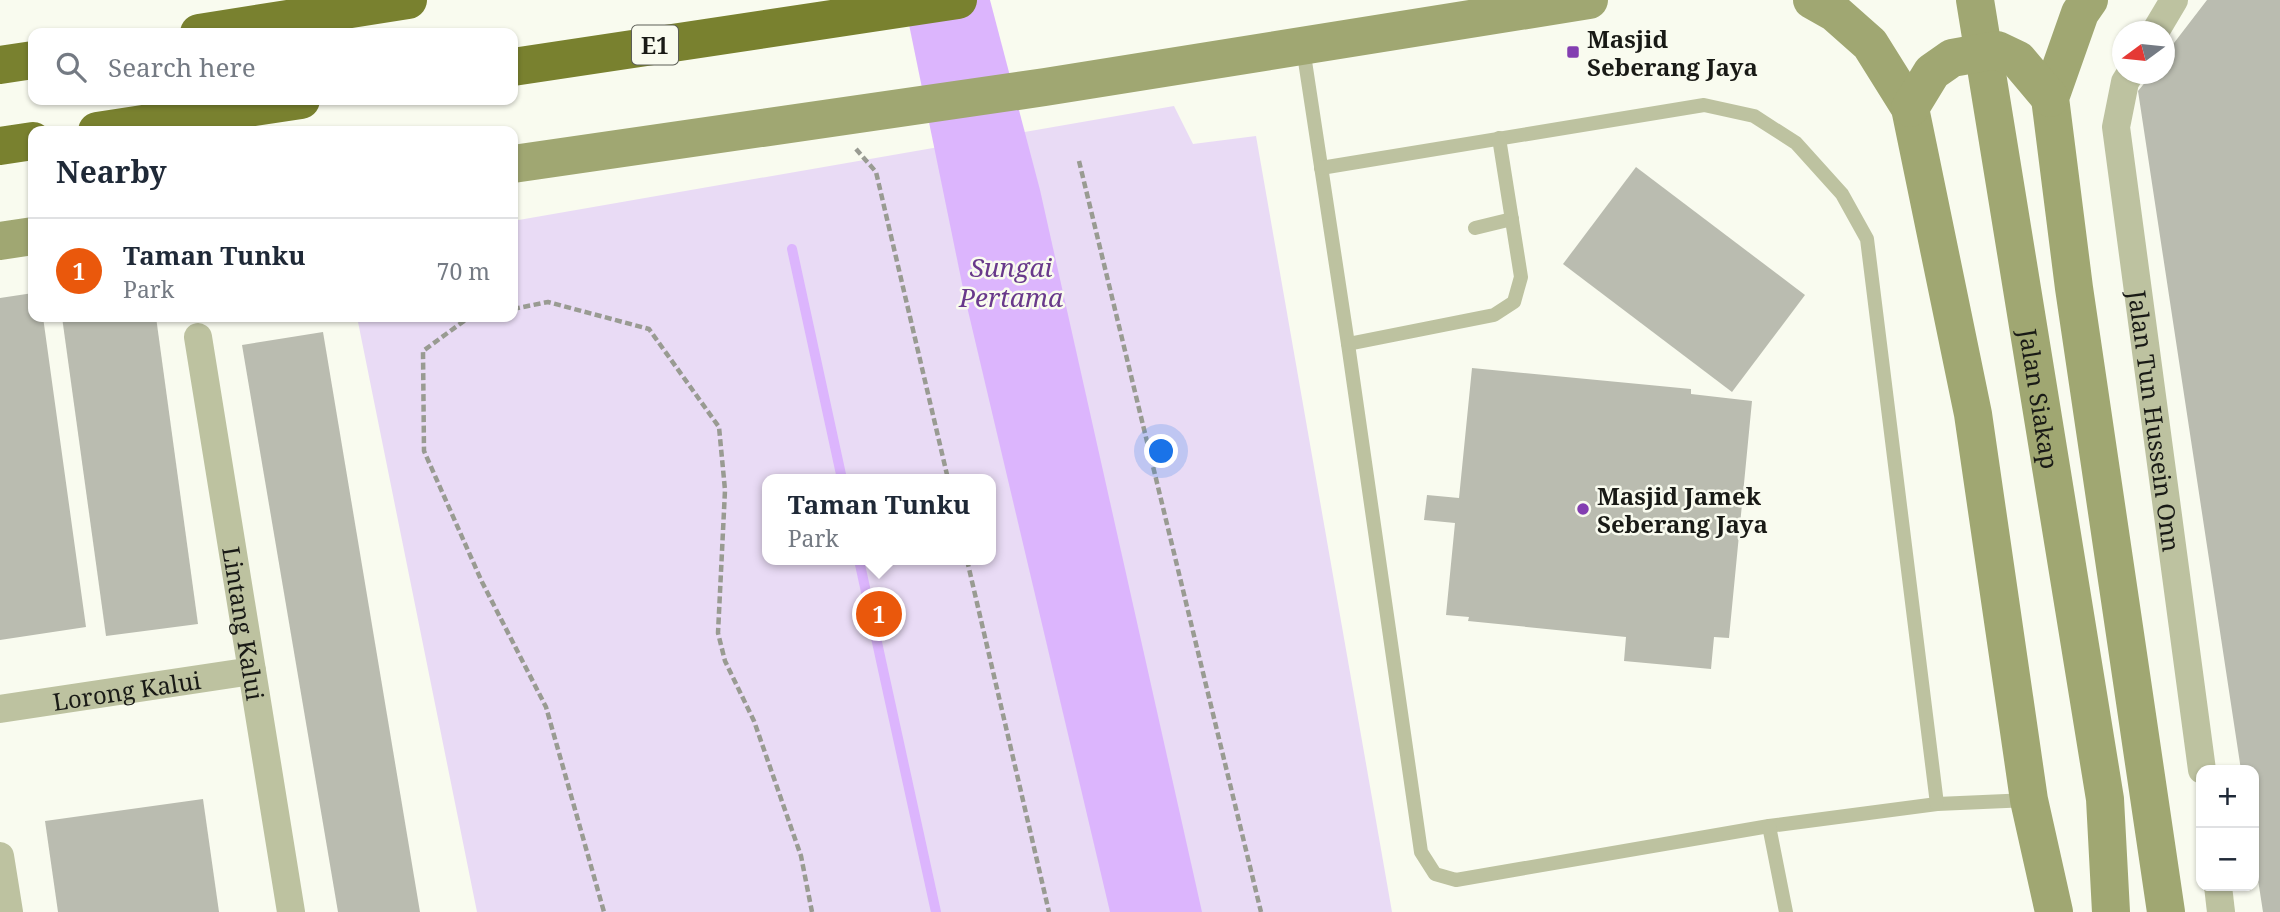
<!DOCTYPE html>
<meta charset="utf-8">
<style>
:root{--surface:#fff;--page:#f6f6f7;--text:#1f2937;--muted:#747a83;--line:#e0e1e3;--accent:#ea580c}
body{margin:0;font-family:"Noto Serif",serif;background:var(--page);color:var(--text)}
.controls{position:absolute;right:21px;bottom:21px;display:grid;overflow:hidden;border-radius:14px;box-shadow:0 2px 5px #0004}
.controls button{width:63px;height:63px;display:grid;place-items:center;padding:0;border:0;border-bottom:2px solid var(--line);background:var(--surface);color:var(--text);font:35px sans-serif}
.compass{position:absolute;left:2112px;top:21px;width:63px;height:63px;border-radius:50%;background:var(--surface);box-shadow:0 2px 5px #0004;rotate:255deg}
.you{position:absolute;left:1162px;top:452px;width:24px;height:24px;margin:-18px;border:5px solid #fff;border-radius:50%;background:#1a73e8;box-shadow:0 0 0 10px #1a73e833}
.badge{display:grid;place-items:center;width:46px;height:46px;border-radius:50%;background:var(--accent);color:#fff;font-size:23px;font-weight:700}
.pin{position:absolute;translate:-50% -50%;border:4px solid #fff;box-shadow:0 2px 7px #0006}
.popup{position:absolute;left:762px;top:474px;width:234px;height:91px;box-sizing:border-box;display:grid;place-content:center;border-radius:14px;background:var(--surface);filter:drop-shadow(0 2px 5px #0005);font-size:23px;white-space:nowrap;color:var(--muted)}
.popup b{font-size:26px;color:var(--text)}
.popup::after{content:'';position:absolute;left:50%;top:100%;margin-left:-14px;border:14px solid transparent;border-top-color:var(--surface)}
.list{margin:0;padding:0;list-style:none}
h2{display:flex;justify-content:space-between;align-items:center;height:91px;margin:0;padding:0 28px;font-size:30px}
h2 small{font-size:23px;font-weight:400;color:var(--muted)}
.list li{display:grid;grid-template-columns:46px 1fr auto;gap:21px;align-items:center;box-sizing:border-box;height:105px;padding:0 28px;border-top:2px solid var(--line)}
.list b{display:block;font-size:26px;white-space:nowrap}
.list p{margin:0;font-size:23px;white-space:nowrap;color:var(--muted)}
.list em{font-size:23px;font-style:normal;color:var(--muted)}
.icon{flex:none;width:38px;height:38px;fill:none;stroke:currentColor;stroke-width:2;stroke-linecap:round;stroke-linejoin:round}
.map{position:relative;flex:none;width:2280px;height:912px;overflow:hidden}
.search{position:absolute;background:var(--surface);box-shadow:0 2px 5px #0004;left:28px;top:28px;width:490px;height:77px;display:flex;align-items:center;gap:18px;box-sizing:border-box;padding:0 24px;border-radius:14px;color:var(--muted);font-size:26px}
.panel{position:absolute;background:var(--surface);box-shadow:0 2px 5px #0004;left:28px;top:126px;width:490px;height:196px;border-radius:14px}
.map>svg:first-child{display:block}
.green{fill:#e9dbf5;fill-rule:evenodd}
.water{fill:#dcb5fd}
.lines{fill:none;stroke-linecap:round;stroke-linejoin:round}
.stream{stroke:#dcb5fd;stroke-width:10}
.building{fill:#babcb0}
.path{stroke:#999b92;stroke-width:4.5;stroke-dasharray:7 3.5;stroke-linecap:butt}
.lane{stroke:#bdc2a0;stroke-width:14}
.street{stroke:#bdc2a0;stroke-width:28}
.secondary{stroke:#a0a772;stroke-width:38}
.highway{stroke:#79812f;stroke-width:38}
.poi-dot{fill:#833eb1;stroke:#f9fbef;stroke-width:2.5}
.labels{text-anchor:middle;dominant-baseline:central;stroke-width:5;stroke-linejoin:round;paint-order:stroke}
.shield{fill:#f9fbef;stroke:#5c5e57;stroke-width:2}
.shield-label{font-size:23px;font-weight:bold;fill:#191a16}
.poi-label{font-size:24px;font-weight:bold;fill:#191a16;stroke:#f9fbef;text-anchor:start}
.street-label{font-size:24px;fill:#191a16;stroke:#f9fbef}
.water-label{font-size:26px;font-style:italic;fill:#69398b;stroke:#f9fbef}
</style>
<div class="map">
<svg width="2280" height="912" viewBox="0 0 2280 912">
<rect width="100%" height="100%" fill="#f9fbef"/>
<path class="green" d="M1174 106 1193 144 1256 136 1392 912H477L357 317H513V221ZM767 479H991V560H767Z"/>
<path class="water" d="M904 0H990L1040 190 1202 912H1110L965 298Z"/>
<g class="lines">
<g class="stream">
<path d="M792 249 842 479"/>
<path d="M859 560 936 912"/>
</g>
</g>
<g class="building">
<path d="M2207 0H2280V912H2263L2254 854V770H2241L2138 91 2152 74H2164V56Z"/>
<path d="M1636 167 1805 295 1732 392 1563 264Z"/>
<path d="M33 293V317H43L86 627 0 640V298Z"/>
<path d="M62 317H156L198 624 106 636Z"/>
<path d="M323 332 420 912H338L242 345Z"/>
<path d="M1472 368 1691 389V394L1752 401 1729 638 1714 637 1711 669 1624 661 1626 637 1468 621 1469 617 1446 615 1455 523 1424 520 1427 495 1459 498Z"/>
<path d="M203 799 219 912H58L45 821Z"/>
</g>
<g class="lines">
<g class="path">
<path d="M856 149 876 172 948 479"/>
<path d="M1079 161 1261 912"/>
<path d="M513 309 548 302 649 329 719 427 725 490 718 633 725 661 754 721 801 856 812 912"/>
<path d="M474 317 468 318 423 351 424 451 482 582 546 707 604 912"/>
<path d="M967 560 1049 912"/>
</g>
<g class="lane">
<path d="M1303 48 1348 344 1421 852 1435 874 1456 880 1769 826 1937 804 2029 800"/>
<path d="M1321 168 1704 105 1754 116 1796 143 1842 194 1867 239 1937 804"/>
<path d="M1475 228 1512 219"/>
<path d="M1348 344 1494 315 1514 302 1521 277 1499 138"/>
<path d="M1769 826 1786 912"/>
</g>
<g class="street">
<path d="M2155 32 2174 0"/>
<path id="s1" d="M2130 74 2125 82 2116 127 2202 770"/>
<path id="s2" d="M198 337 291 912"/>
<path id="s3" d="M0 709 252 671"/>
<path d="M0 856 9 912"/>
<path d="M2218 886 2221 912"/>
</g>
<g class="secondary">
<path d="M1812 0 1835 13 1870 44 1910 108 1973 414 2029 800 2054 912"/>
<path id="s4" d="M1975 0 2105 799 2111 912"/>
<path d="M2089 0 2080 13 2050 98 2074 288 2166 912"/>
<path d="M1910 108 1932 72 1952 58 1997 50 2018 60 2050 98"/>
<path d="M513 164 1045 87 1589 0"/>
<path d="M0 241 33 236"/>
</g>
<g class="highway">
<path d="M199 33 408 0"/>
<path d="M0 65 33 60"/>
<path d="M513 67 958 0"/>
<path d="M97 131 301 100"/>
<path d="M0 146 33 141"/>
</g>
</g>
<g class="poi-dot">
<rect x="1566" y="45" width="14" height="14" rx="3.5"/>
<circle cx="1583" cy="509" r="7"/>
</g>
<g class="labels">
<rect class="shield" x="632" y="25.5" width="46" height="39" rx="5"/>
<g class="shield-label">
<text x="655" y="45">E1</text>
</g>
<g class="poi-label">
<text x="1587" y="38">Masjid<tspan x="1587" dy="28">Seberang Jaya</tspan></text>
<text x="1597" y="495">Masjid Jamek<tspan x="1597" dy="28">Seberang Jaya</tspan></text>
</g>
<g class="street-label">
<text stroke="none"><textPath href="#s4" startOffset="404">Jalan Siakap</textPath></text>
<text stroke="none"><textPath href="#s1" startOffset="352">Jalan Tun Hussein Onn</textPath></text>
<text stroke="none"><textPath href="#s2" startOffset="290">Lintang Kalui</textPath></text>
<text stroke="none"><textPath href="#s3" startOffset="128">Lorong Kalui</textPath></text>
</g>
<g class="water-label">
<text x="1011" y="267">Sungai<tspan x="1011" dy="30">Pertama</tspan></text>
</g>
</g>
</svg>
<div class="controls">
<button>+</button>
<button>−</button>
</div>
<svg class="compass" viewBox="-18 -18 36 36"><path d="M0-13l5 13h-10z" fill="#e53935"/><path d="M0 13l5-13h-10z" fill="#747a83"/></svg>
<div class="you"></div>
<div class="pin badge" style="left:879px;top:614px">1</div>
<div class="popup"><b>Taman Tunku</b>Park</div>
<div class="search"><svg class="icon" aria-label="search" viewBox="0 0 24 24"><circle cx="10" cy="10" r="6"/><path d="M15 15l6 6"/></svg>Search here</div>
<section class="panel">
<h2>Nearby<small></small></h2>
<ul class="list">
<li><span class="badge">1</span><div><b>Taman Tunku</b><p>Park</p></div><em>70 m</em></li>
</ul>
</section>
</div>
